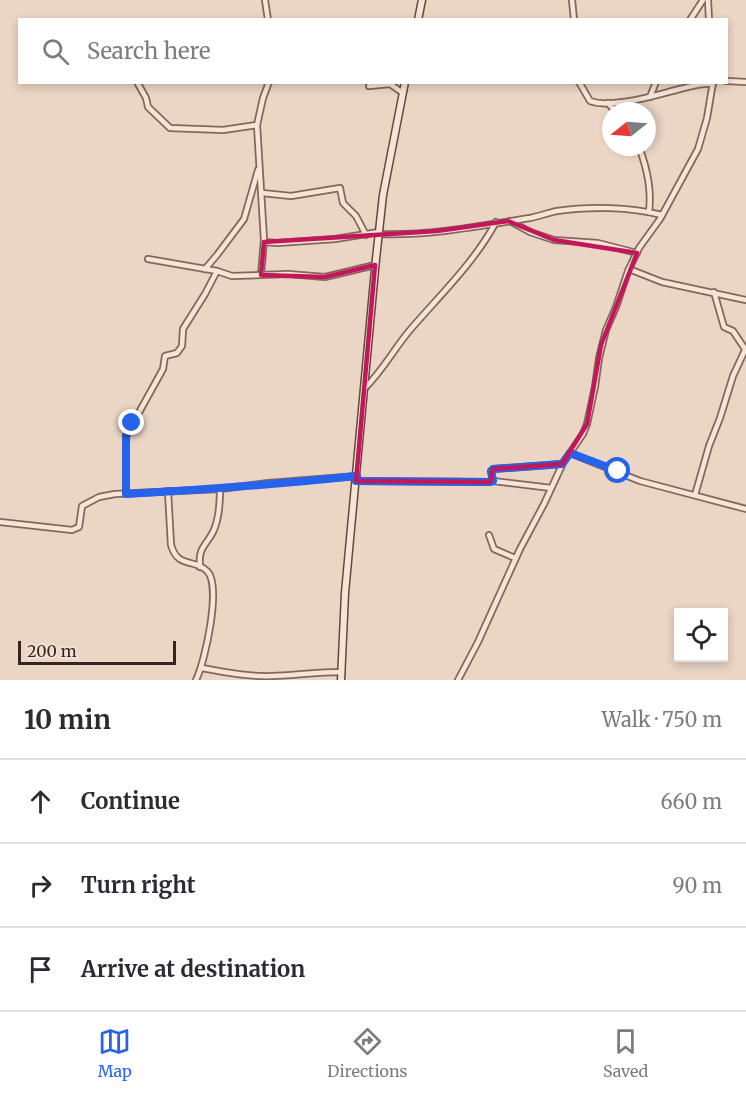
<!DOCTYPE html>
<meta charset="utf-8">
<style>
:root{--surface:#fff;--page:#f7f7f7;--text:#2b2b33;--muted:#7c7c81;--line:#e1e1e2;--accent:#2563eb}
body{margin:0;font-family:Merriweather,serif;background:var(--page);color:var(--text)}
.controls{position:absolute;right:18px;bottom:18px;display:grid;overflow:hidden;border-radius:0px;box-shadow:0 3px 9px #0003}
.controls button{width:54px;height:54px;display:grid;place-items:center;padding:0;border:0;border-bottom:2px solid var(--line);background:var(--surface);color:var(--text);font:30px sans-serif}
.compass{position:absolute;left:602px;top:102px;width:54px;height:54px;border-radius:50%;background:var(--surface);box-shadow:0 3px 9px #0003;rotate:253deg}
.scale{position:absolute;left:18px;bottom:15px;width:158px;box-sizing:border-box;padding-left:6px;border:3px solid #35241f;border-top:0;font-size:16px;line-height:21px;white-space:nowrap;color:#35241f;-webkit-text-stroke:4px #f3e1d3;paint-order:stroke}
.stop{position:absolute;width:18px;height:18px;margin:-14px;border:4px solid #2563eb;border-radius:50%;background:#fff}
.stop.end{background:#2563eb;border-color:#fff;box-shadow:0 2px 6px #0008}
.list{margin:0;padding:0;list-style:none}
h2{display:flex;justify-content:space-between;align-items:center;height:78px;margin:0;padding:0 24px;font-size:26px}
h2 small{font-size:20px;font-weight:400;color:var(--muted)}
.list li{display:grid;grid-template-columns:39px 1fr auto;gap:18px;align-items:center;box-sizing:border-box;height:84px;padding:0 24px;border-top:2px solid var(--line)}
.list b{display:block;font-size:22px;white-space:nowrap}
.list em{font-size:20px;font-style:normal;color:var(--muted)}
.icon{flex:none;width:33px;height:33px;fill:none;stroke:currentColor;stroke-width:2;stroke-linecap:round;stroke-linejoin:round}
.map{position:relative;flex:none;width:746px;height:680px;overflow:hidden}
.search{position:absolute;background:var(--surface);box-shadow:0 3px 9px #0003;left:18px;right:18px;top:18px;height:66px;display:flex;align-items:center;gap:15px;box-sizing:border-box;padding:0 21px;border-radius:0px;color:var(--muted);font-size:22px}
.sheet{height:330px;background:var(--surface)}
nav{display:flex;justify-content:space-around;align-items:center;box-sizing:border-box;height:84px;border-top:2px solid var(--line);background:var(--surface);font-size:16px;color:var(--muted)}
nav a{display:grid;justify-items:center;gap:3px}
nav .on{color:var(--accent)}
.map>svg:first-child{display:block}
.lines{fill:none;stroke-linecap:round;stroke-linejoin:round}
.street-casing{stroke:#84675c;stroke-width:8}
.secondary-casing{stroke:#66483f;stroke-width:9}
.street{stroke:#f6e5d7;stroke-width:4.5}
.secondary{stroke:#f6e5d7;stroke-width:6}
.route{stroke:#2563eb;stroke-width:8}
.marked{fill:none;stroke:#c2185b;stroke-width:4.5;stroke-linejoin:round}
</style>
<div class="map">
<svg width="746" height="680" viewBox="0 0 746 680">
<rect width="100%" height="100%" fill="#ebd5c4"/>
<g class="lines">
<defs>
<g id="street">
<path d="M265 0 268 20"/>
<path d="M572 0 574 20"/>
<path d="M708 0 709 20"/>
<path d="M690 20 703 0"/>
<path d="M726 81 746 82"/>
<path d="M137 82 146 98 148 107 170 128 223 130 257 125"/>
<path d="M579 82 590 101C613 109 656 95 680 89 690 87 702 82 713 84"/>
<path d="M369 86 390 84 403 93"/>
<path d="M650 97 656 82"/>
<path d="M608 103 615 111"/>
<path d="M639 147C647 168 652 189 649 212"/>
<path d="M262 193 291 196 340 188 343 203 356 216 366 235"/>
<path d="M510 221 530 232 554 240 598 243 637 253"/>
<path d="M378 234C429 236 480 226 530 218 539 216 548 213 557 211 590 206 630 207 662 215"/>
<path d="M264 242 277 243 335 239 379 232"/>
<path d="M148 259 217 271 232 276 288 274 325 277 375 265"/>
<path d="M205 269 217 255 244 219 258 170"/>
<path d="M629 269 662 282 746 300"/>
<path d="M261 275 264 240 257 125 263 98 269 82"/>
<path d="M714 292 724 327 733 331 745 349"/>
<path d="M365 388C383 370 394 349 410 330 440 295 474 263 496 222"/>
<path d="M570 453 640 481 746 509"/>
<path d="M356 481 490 482 493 481 491 471 493 469 562 464"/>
<path d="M493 481 551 488"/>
<path d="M168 491 171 545C178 569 194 558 207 571 222 585 205 662 196 680"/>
<path d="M126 493V436L163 369 165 356 177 353 182 346 183 329 205 294 217 271"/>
<path d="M695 495 709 446 720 418 733 376 746 348"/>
<path d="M0 522 72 530 79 527 82 506 99 497 115 494 220 489 268 483 357 476"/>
<path d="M489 535 494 549 515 558"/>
<path d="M200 567C198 548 205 547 213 532 219 520 220 503 220 489"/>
<path d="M202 668C225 672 248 677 272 676 295 675 319 672 342 672"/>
<path d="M458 680 478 642 520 549 544 504 563 463 583 434 587 424 595 387 599 358 606 330 616 307 628 271 639 248 660 219 698 149 707 118 713 82"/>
</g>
<g id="secondary">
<path d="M418 20 422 0"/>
<path d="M341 680 345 593 376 259 383 195 405 82"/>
</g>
</defs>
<use href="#street" class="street-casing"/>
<use href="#secondary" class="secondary-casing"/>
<use href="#street" class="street"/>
<use href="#secondary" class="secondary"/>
</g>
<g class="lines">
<path class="route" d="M132 423 126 436V494C203 490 280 484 357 476L356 481 490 482 493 481 491 471 493 469 562 464 570 453 618 471"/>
</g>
<path class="marked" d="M508 221 554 240 637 253 601 345 587 424 562 464 493 469 490 482 356 481 375 265 325 277 261 275 264 242 437 231Z"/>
</svg>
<div class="controls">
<button><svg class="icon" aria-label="locate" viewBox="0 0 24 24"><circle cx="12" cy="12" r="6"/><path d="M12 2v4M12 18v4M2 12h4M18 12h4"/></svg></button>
</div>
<svg class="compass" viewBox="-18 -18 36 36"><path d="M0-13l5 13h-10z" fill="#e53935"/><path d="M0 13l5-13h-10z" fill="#7c7c81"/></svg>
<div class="scale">200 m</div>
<div class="stop" style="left:618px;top:471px"></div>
<div class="stop end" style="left:132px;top:423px"></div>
<div class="search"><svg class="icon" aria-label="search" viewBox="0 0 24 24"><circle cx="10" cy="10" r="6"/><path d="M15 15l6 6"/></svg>Search here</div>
</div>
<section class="sheet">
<h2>10 min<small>Walk · 750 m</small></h2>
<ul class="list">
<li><svg class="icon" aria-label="ahead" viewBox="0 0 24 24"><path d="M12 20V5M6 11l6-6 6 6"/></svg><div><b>Continue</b></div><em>660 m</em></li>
<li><svg class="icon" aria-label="right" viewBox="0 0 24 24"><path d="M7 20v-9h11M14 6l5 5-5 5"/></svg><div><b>Turn right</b></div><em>90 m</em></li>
<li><svg class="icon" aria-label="arrive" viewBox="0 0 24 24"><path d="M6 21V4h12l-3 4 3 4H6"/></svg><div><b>Arrive at destination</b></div></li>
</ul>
</section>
<nav>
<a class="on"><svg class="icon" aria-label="map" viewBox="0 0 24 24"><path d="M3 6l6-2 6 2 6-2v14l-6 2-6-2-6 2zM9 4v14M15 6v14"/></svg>Map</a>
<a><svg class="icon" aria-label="directions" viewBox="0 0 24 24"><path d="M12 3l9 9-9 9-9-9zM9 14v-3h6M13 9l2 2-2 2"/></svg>Directions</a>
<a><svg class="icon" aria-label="saved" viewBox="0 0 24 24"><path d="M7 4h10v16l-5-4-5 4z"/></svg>Saved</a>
</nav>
